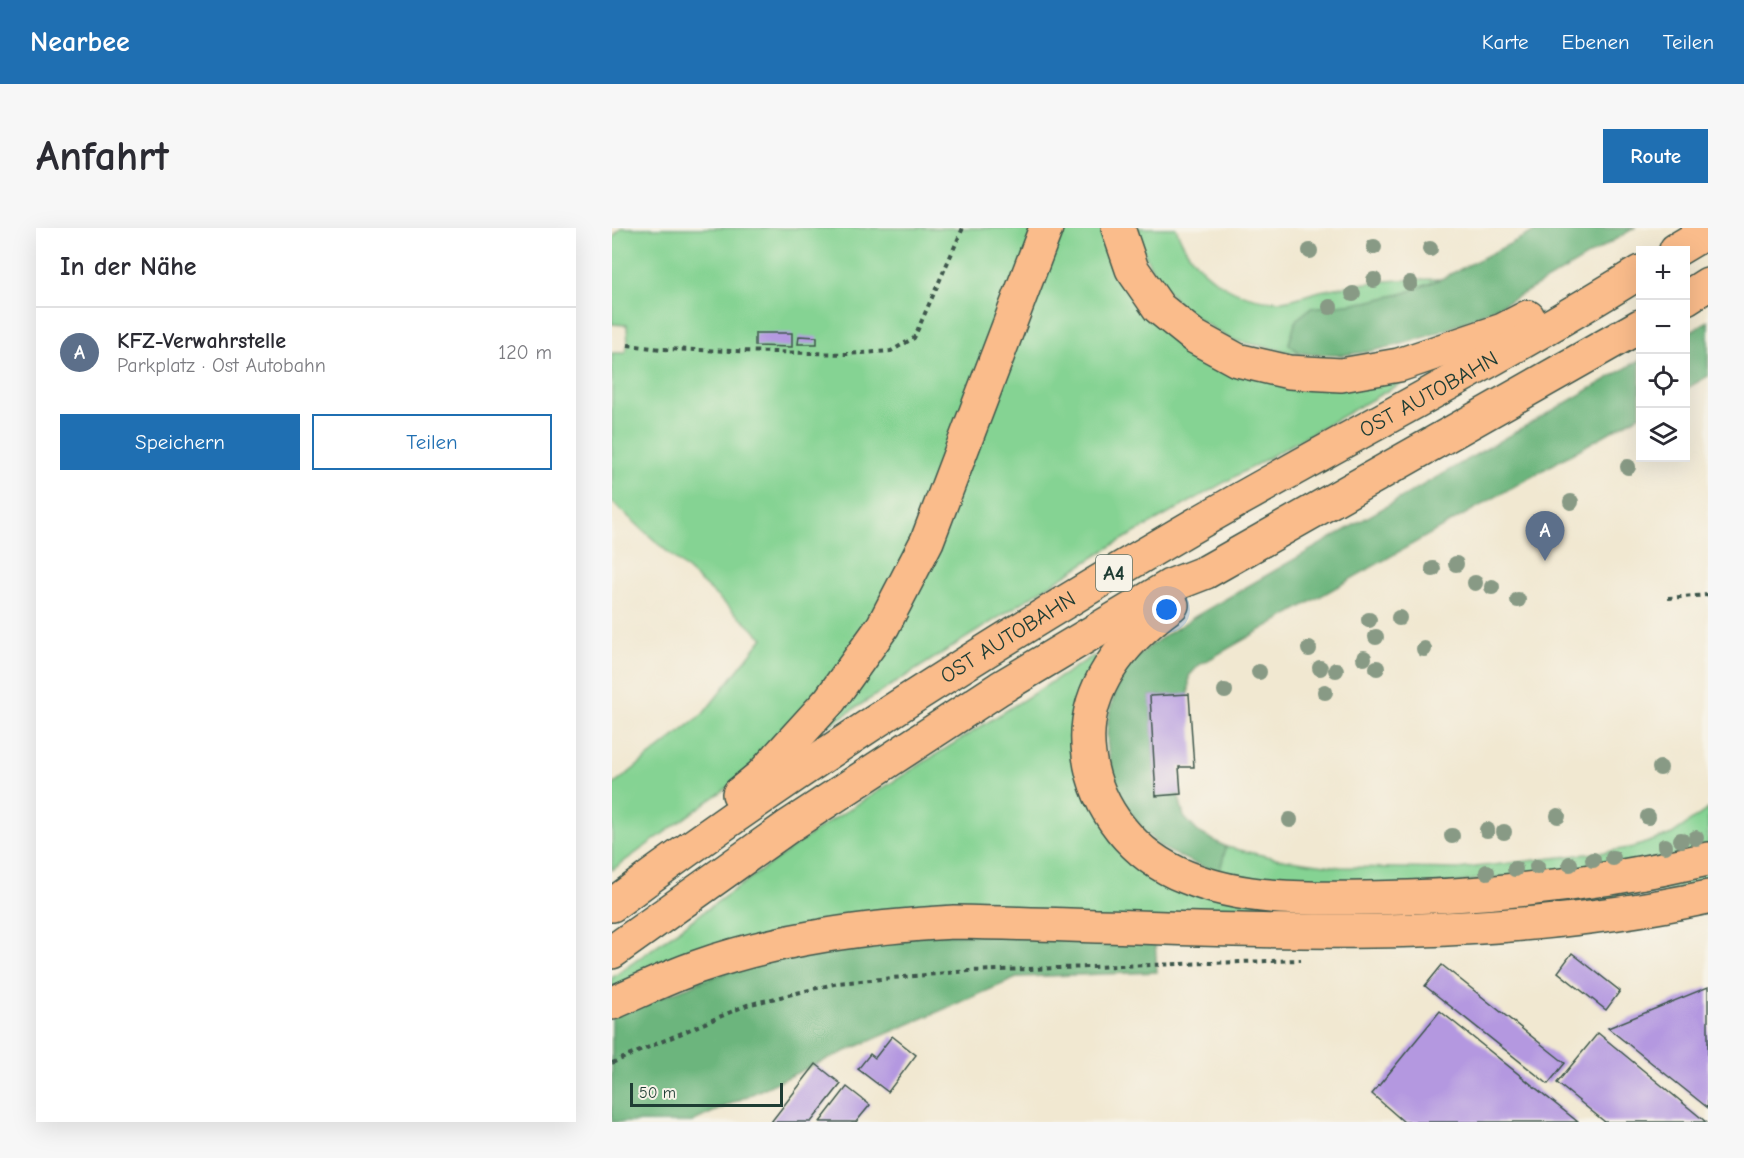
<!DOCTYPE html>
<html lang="de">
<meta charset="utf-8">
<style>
:root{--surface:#fff;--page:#f7f7f7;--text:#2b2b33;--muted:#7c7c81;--line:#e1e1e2;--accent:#1f6fb2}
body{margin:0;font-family:"Comic Neue",sans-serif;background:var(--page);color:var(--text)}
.controls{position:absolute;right:18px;top:18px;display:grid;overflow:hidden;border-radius:0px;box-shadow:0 6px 24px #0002}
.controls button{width:54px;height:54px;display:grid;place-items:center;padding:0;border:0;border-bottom:2px solid var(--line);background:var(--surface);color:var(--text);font:30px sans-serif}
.scale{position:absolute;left:18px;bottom:15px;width:153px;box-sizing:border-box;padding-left:6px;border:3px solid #1f3d34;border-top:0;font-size:16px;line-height:21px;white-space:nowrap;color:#1f3d34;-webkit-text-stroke:4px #f7f3e8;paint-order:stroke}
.you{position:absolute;left:555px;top:382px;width:21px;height:21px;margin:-15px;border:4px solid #fff;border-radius:50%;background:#1a73e8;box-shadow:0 0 0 9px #1a73e833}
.badge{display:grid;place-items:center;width:39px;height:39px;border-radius:50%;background:var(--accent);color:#fff;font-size:20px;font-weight:700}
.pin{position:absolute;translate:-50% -50px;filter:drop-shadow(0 2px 3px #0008)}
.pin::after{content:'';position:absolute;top:32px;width:21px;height:18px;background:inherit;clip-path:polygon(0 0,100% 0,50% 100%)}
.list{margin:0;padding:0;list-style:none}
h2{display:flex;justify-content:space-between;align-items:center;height:78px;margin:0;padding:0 24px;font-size:26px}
h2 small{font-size:20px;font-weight:400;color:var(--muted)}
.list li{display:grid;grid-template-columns:39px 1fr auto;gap:18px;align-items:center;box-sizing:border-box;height:90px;padding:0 24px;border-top:2px solid var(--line)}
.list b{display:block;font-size:22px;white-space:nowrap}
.list p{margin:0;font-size:20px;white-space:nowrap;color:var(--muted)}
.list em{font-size:20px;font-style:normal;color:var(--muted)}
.actions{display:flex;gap:12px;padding:18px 24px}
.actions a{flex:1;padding:14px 0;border:2px solid var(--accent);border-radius:0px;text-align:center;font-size:21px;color:var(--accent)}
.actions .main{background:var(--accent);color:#fff}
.icon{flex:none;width:33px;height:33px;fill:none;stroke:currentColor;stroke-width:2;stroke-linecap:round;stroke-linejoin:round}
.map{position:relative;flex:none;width:1096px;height:894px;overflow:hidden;border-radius:0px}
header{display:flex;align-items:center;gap:36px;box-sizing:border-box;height:84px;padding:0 30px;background:var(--accent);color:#fff}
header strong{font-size:28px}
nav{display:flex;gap:33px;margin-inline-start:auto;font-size:21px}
.intro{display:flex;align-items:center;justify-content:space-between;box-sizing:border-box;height:144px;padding:0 36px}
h1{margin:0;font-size:42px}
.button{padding:15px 27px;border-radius:0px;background:var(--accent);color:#fff;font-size:21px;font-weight:700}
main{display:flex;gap:36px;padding:0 36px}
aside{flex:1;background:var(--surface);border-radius:0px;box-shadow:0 6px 24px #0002}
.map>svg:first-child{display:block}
.green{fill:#85d393;stroke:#528864;stroke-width:1.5}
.forest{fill:#6cb57d;stroke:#467958;stroke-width:1.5}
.building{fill:#b498e0}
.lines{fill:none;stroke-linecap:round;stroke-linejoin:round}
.highway-casing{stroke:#3e574c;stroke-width:36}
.path{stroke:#3e574c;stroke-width:4;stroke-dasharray:4.5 4.5;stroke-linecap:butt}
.highway{stroke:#fabc8b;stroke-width:33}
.tree{fill:#889a85}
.labels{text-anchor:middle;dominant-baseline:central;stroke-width:6;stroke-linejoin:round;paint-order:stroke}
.shield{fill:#f7f3e8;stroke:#60746a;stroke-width:1.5}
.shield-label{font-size:21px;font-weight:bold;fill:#1f3d34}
.street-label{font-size:22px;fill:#1f3d34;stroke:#f7f3e8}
</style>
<header>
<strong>Nearbee</strong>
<nav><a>Karte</a><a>Ebenen</a><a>Teilen</a></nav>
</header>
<div class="intro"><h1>Anfahrt</h1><a class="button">Route</a></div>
<main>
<aside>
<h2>In der Nähe<small></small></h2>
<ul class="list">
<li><span class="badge" style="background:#5c6f8a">A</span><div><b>KFZ-Verwahrstelle</b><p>Parkplatz · Ost Autobahn</p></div><em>120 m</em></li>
</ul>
<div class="actions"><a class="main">Speichern</a><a>Teilen</a></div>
</aside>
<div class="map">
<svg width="1096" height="894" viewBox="0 0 1096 894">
<rect width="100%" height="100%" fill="#f7f3e8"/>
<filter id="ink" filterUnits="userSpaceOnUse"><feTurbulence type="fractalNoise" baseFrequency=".0167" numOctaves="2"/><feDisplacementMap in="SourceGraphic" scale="12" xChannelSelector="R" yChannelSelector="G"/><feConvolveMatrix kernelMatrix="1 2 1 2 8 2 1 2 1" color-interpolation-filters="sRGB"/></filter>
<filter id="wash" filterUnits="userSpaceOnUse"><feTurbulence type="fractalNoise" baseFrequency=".008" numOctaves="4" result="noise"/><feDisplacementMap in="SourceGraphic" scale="24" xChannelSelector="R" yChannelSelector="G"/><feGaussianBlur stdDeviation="1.35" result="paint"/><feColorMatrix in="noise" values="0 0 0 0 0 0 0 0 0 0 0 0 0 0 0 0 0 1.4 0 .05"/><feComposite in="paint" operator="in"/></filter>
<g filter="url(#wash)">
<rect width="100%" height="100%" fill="#f1e8d1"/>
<g class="green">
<path d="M9 0H426L312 298 223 453 126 552 0 642V558L91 486 151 410 0 274V125H13L16 116 15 97 0 96V11Z"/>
<path d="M445 0H499L588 126 807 145 501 317 215 498Z"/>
<path d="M523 0H564C580 45 624 74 670 73 680 72 692 68 701 65 714 61 728 59 742 57 771 52 799 51 829 51L793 65 755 74 699 80 684 92 677 115 688 126 619 112 571 81 542 46 524 7Z"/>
<path d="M481 428 487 431 486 582 626 672 1096 638V656L990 674 0 761V750L212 597Z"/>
<path d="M1096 581V621L1069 628 830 656 698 659 607 646 614 619 663 630 728 639 846 641 993 624 1022 619 1060 606Z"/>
</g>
<g class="forest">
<path d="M929 0H1022C942 49 857 104 764 122 748 125 734 128 718 127 698 126 692 130 677 116L684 92 699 80 755 74 793 65 829 51Z"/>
<path d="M1096 93V148L1074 161V106Z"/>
<path d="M1028 132V187L587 437 577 448V466L538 468 544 567 569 566 567 569 572 589 586 604 614 619 607 646C593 639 555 625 545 616 506 579 484 523 501 471 505 460 509 447 517 438 533 418 558 405 579 391Z"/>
<path d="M321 706 543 712 545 744 407 749 204 836 80 894H0V787L127 740 205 721Z"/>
</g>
<g id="blocks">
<g class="building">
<path d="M143 105H180V119L143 118Z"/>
<path d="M187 108 205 109V116H186Z"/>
<path d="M577 466 582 539H567L569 566 544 568 538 468Z"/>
<path d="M960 725 1008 763 994 782 946 744Z"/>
<path d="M830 737 953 835 936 856 813 758Z"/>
<path d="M1096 759V880L996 800Z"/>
<path d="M828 783 966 894H792L760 866Z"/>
<path d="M986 805 1094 894H993L945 855Z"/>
<path d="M280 808 304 827 276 864 246 841 258 826 263 830Z"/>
<path d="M204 836 229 856 199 894H159Z"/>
<path d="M235 859 258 877 244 894H208Z"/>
</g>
</g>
</g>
<g filter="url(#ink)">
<use href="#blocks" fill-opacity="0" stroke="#3e574c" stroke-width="1.5"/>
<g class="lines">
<defs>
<g id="highway">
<path d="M506 0 520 41 547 80 583 109 625 132 677 144 729 147 787 137 891 102 916 89"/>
<path d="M1064 22 1096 3"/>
<path d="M1074 70 1096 56"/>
<path d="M560 377C511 412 468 463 477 527 484 582 523 629 574 649 630 672 695 671 754 670 869 669 984 657 1096 631"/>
<path d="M127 566 149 548 218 472 271 398 315 313 434 0"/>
<path id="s1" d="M0 677C181 542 374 419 569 305 721 216 879 137 1028 44"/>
<path d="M0 724 177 598 388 460 558 358 594 344 1028 98"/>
<path d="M0 775C28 763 56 749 85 739 168 710 254 699 342 694 593 698 848 723 1096 669"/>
</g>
</defs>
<use href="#highway" class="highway-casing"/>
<g class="path">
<path d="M16 117 49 121 235 126 279 123 302 110 351 0"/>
<path d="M1056 370 1096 367"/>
<path d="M0 835 135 777 226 755 357 743 689 732"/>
</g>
<use href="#highway" class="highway"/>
</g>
<g class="tree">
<circle cx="762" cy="19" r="8"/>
<circle cx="818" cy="21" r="8"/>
<circle cx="698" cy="23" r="8"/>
<circle cx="762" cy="52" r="8"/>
<circle cx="798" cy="55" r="8"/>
<circle cx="741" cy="66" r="8"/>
<circle cx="718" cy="79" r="8"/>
<circle cx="1016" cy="239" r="8"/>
<circle cx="959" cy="274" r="8"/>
<circle cx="844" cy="336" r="8"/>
<circle cx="821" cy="341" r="8"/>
<circle cx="863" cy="355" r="8"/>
<circle cx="880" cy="359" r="8"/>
<circle cx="906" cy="372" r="8"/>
<circle cx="787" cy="390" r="8"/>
<circle cx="757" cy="392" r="8"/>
<circle cx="764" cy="409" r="8"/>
<circle cx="697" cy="421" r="8"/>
<circle cx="812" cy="421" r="8"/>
<circle cx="752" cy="430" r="8"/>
<circle cx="708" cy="440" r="8"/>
<circle cx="765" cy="440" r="8"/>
<circle cx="724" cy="442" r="8"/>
<circle cx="647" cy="444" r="8"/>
<circle cx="613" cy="463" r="8"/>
<circle cx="713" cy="464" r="8"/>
<circle cx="1048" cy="540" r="8"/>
<circle cx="946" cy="588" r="8"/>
<circle cx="1036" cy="589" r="8"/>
<circle cx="678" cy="592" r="8"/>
<circle cx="875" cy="602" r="8"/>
<circle cx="892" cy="604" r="8"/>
<circle cx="840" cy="608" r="8"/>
<circle cx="1084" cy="610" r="8"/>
<circle cx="1069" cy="612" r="8"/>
<circle cx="1053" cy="618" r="8"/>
<circle cx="1001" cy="630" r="8"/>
<circle cx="981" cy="632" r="8"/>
<circle cx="958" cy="636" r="8"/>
<circle cx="925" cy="639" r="8"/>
<circle cx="903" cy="641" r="8"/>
<circle cx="875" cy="644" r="8"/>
</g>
</g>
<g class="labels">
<rect class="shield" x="484" y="327" width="36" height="36" rx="4.5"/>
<g class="shield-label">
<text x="502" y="345">A4</text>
</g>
<g class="street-label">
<text stroke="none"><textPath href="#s1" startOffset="964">OST AUTOBAHN</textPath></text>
<text stroke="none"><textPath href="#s1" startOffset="478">OST AUTOBAHN</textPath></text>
</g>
</g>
</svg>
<div class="controls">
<button>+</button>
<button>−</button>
<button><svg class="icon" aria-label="locate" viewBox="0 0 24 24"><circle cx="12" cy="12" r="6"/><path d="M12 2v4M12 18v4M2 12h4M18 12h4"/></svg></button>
<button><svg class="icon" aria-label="layers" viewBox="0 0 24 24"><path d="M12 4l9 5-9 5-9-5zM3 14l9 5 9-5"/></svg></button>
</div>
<div class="scale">50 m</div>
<div class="you"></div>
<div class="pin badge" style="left:933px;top:333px;background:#5c6f8a">A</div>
</div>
</main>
